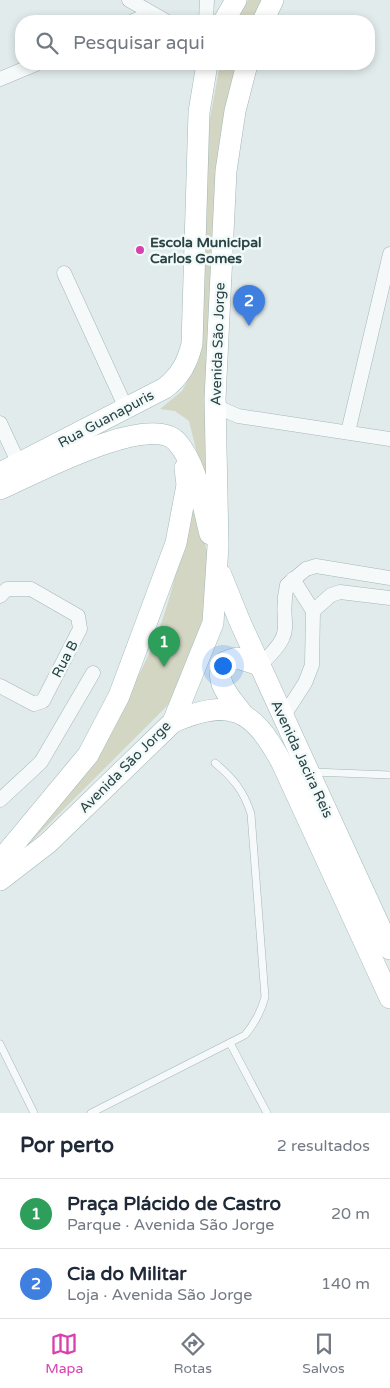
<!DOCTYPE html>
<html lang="pt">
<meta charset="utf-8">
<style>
:root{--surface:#fff;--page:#f6f6f7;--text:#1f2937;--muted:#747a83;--line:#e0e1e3;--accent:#d840af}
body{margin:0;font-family:"Varela Round",sans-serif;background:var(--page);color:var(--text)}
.you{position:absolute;left:222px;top:665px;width:18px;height:18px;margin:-12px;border:4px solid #fff;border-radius:50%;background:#1a73e8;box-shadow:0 0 0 8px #1a73e833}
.badge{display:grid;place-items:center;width:32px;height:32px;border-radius:50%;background:var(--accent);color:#fff;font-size:16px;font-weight:700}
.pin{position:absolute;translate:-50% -41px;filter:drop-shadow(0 1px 2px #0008)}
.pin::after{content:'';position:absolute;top:26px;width:18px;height:15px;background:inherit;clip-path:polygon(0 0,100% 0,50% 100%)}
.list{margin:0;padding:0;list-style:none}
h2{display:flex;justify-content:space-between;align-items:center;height:65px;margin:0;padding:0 20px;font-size:21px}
h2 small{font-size:16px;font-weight:400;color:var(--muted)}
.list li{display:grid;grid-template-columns:32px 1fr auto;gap:15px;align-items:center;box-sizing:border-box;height:70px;padding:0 20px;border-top:1px solid var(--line)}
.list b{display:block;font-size:19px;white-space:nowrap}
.list p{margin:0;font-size:16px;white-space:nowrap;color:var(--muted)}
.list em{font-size:16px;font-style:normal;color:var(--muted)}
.icon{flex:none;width:28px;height:28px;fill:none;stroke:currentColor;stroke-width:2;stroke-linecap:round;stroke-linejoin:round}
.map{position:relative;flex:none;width:390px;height:1113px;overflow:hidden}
.search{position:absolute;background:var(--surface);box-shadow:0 2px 8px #0003;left:15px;right:15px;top:15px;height:55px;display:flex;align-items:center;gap:12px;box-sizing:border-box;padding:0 18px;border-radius:20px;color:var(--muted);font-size:19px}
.sheet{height:205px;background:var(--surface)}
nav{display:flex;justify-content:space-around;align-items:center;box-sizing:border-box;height:70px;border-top:1px solid var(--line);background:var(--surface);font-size:14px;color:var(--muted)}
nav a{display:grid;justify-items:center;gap:2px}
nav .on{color:var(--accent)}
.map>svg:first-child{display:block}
.green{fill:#d3d6c3}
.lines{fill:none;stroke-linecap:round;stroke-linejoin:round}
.lane-casing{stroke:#a7b5b7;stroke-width:8}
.street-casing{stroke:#a7b5b7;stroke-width:15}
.primary-casing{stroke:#a1b8b8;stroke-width:22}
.lane{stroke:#f6f9f9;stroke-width:7}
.street{stroke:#f6f9f9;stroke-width:14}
.primary{stroke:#fff;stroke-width:21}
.poi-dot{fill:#d840af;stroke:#f2f9f9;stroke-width:2}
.labels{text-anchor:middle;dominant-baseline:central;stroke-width:5;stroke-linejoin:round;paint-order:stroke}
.poi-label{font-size:14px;font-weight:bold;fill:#294345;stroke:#f2f9f9;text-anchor:start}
.street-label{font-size:14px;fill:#294345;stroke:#f2f9f9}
</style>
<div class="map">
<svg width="390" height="1113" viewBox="0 0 390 1113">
<rect width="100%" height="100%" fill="#e2ebec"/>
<g class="green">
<path d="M248 0H267L256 21H236Z"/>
<path d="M220 64H238L219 144 214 282 210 506 189 421 175 411 160 409 182 391 199 360 206 140Z"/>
<path d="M191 484 209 560 203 619 171 702 21 852C64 789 116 725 148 656 173 602 184 541 191 484Z"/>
</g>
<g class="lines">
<defs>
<g id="lane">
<path d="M313 772 390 775"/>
<path d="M230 1043 267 1113"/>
<path d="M0 1044 34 1113"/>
<path d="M91 1113 245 1035C255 1023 261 1012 265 997L251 814C244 791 233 778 215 763"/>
</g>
<g id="street">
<path d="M129 0 166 21"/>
<path d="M133 21 151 14"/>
<path d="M206 21 207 0"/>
<path d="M0 79 36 64"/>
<path d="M64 273 126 408"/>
<path d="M215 399 222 409 238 416 390 439"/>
<path d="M0 423 19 464"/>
<path d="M348 432 390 254"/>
<path d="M293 579 313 611"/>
<path d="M0 596 7 589H31L78 616 80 629 43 701 34 704 0 686"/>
<path d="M260 665C301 627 277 628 287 585L306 569 316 566 390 578"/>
<path d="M283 717 305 683 312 665 313 611 331 595 340 592 390 598"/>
<path d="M0 800 41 762 93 673"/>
</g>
<g id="primary">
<path d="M224 21 236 0"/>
<path d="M263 21 273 0"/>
<path d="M0 473 165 388C180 376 187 364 192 344L199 112 207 64"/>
<path d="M0 489C32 475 150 411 177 442 198 466 202 504 210 534"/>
<path d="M221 575 240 622 390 949"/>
<path d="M241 712C230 697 212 680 225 662L237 658 260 665"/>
<path d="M173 722C231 697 253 709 282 763L390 998"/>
<path d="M0 861 88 755 119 696 176 543 187 485 185 468"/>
<path d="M0 880 48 843 173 722 213 623 218 546 215 399 226 171 235 111 247 64"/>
</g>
</defs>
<use href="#lane" class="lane-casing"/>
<use href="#street" class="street-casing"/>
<use href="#primary" class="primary-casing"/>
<use href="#lane" class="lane"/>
<use href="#street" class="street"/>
<use href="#primary" class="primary"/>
</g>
<circle class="poi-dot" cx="140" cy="250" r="5"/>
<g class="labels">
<g class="poi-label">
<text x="150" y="242">Escola Municipal<tspan x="150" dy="16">Carlos Gomes</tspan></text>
</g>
<g class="street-label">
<text transform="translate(218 344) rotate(-88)">Avenida São Jorge</text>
<text transform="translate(106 419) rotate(-28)">Rua Guanapuris</text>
<text transform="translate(65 659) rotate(-62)">Rua B</text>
<text transform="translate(302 759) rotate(65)">Avenida Jacira Reis</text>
<text transform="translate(125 767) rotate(-45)">Avenida São Jorge</text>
</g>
</g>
</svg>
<div class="you"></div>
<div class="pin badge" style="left:164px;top:667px;background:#2e9e5b">1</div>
<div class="pin badge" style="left:249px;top:326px;background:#3f7fe0">2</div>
<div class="search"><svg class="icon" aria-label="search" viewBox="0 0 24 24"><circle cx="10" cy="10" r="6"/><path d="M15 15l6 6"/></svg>Pesquisar aqui</div>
</div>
<section class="sheet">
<h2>Por perto<small>2 resultados</small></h2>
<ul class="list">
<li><span class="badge" style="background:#2e9e5b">1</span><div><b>Praça Plácido de Castro</b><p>Parque · Avenida São Jorge</p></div><em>20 m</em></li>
<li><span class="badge" style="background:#3f7fe0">2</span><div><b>Cia do Militar</b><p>Loja · Avenida São Jorge</p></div><em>140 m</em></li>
</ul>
</section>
<nav>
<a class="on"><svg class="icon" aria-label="map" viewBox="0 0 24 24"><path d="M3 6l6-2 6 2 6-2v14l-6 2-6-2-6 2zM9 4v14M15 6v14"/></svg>Mapa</a>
<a><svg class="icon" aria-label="directions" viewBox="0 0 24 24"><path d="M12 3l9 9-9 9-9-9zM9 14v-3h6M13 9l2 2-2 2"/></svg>Rotas</a>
<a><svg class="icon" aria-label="saved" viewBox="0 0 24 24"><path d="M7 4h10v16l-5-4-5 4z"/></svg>Salvos</a>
</nav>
